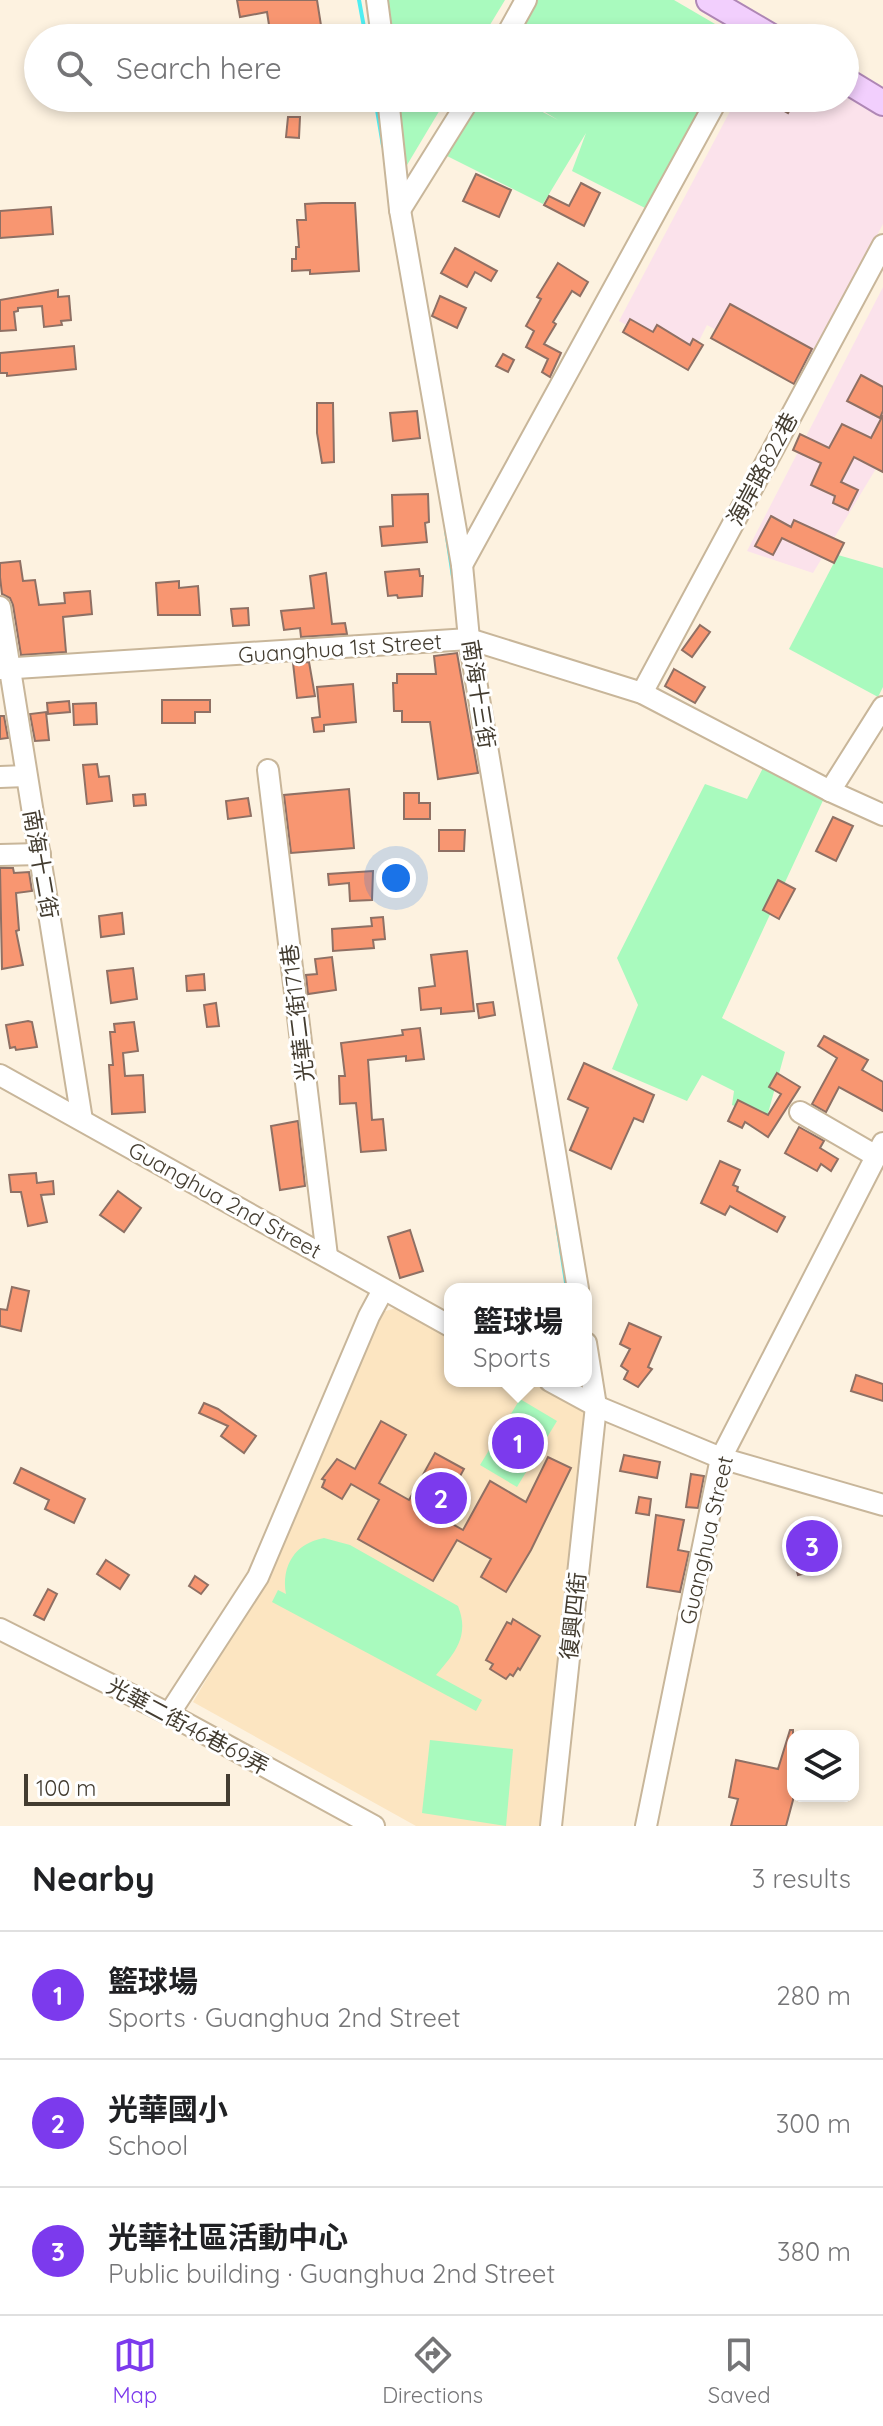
<!DOCTYPE html>
<meta charset="utf-8">
<style>
:root{--surface:#fff;--page:#f2f2f2;--text:#202124;--muted:#757577;--line:#e0e0e0;--accent:#7c3aed}
body{margin:0;font-family:Quicksand,"Noto Sans TC",sans-serif;background:var(--page);color:var(--text)}
.controls{position:absolute;right:24px;bottom:24px;display:grid;overflow:hidden;border-radius:16px;box-shadow:0 4px 12px #0003}
.controls button{width:72px;height:72px;display:grid;place-items:center;padding:0;border:0;border-bottom:2px solid var(--line);background:var(--surface);color:var(--text);font:40px sans-serif}
.scale{position:absolute;left:24px;bottom:20px;width:206px;box-sizing:border-box;padding-left:8px;border:4px solid #433c30;border-top:0;font-size:22px;line-height:28px;white-space:nowrap;color:#433c30;-webkit-text-stroke:6px #fff;paint-order:stroke}
.you{position:absolute;left:396px;top:878px;width:28px;height:28px;margin:-20px;border:6px solid #fff;border-radius:50%;background:#1a73e8;box-shadow:0 0 0 12px #1a73e833}
.badge{display:grid;place-items:center;width:52px;height:52px;border-radius:50%;background:var(--accent);color:#fff;font-size:26px;font-weight:700}
.pin{position:absolute;translate:-50% -50%;border:4px solid #fff;box-shadow:0 2px 8px #0006}
.popup{position:absolute;left:444px;top:1283px;width:148px;height:104px;box-sizing:border-box;display:grid;place-content:center;border-radius:16px;background:var(--surface);filter:drop-shadow(0 2px 6px #0005);font-size:26px;white-space:nowrap;color:var(--muted)}
.popup b{font-size:30px;color:var(--text)}
.popup::after{content:'';position:absolute;left:50%;top:100%;margin-left:-16px;border:16px solid transparent;border-top-color:var(--surface)}
.list{margin:0;padding:0;list-style:none}
h2{display:flex;justify-content:space-between;align-items:center;height:104px;margin:0;padding:0 32px;font-size:34px}
h2 small{font-size:26px;font-weight:400;color:var(--muted)}
.list li{display:grid;grid-template-columns:52px 1fr auto;gap:24px;align-items:center;box-sizing:border-box;height:128px;padding:0 32px;border-top:2px solid var(--line)}
.list b{display:block;font-size:30px;white-space:nowrap}
.list p{margin:0;font-size:26px;white-space:nowrap;color:var(--muted)}
.list em{font-size:26px;font-style:normal;color:var(--muted)}
.icon{flex:none;width:44px;height:44px;fill:none;stroke:currentColor;stroke-width:2;stroke-linecap:round;stroke-linejoin:round}
.map{position:relative;flex:none;width:883px;height:1826px;overflow:hidden}
.search{position:absolute;background:var(--surface);box-shadow:0 4px 12px #0003;left:24px;right:24px;top:24px;height:88px;display:flex;align-items:center;gap:20px;box-sizing:border-box;padding:0 28px;border-radius:44px;color:var(--muted);font-size:30px}
.sheet{height:488px;background:var(--surface)}
nav{display:flex;justify-content:space-around;align-items:center;box-sizing:border-box;height:112px;border-top:2px solid var(--line);background:var(--surface);font-size:22px;color:var(--muted)}
nav a{display:grid;justify-items:center;gap:4px}
nav .on{color:var(--accent)}
.map>svg:first-child{display:block}
.industrial{fill:#fbe2eb}
.built{fill:#fce5c1}
.green{fill:#a9fabe}
.lines{fill:none;stroke-linecap:round;stroke-linejoin:round}
.stream{stroke:#4feef2;stroke-width:4}
.building{fill:#f89671;stroke:#8f7064;stroke-width:2}
.minor-casing{stroke:#c8b69a;stroke-width:24}
.major-casing{stroke:#af87b5;stroke-width:28}
.minor{stroke:#fff;stroke-width:20}
.major{stroke:#f2cffd;stroke-width:24}
.labels{text-anchor:middle;dominant-baseline:central;stroke-width:6;stroke-linejoin:round;paint-order:stroke}
.street-label{font-size:22px;fill:#433c30;stroke:#fff}
</style>
<div class="map">
<svg width="883" height="1826" viewBox="0 0 883 1826">
<rect width="100%" height="100%" fill="#fdf2e0"/>
<g class="industrial">
<path d="M845 87 883 108V224L802 378 707 325 690 359 619 321 737 98H845Z"/>
<path d="M883 287V457L813 573 747 551Z"/>
</g>
<path class="built" d="M399 1307 450 1336V1381H532L596 1417 543 1826H416L193 1702 266 1579 369 1316Z"/>
<g class="green">
<path d="M381 0H505L482 38H387Z"/>
<path d="M531 0H674L739 38H512Z"/>
<path d="M397 98H447L407 165Z"/>
<path d="M473 98H516L558 120 522 98H707L649 210 572 171 586 133 543 204 447 156Z"/>
<path d="M838 555 883 568V687L878 697 789 649Z"/>
<path d="M765 764 826 794 722 1018 785 1052 767 1117 732 1105 734 1091 702 1075 687 1101 612 1069 638 1005 617 958 705 784 747 799Z"/>
<path d="M520 1399 557 1421 517 1487 480 1465Z"/>
<path d="M324 1538 350 1545 458 1606C470 1636 455 1653 436 1675L482 1700 476 1711 272 1602 278 1590 286 1594C281 1566 295 1543 324 1538Z"/>
<path d="M430 1740 513 1749 506 1826 422 1813Z"/>
</g>
<g class="lines">
<g class="stream">
<path d="M359 0 366 38"/>
<path d="M375 98 383 146"/>
<path d="M446 530 453 577"/>
<path d="M557 1224 567 1289"/>
<path d="M582 1381V1385"/>
</g>
</g>
<g class="building">
<path d="M237 0H317L323 38H271L267 12 240 17Z"/>
<path d="M762 98H796L788 113Z"/>
<path d="M288 117H300L299 138 286 137Z"/>
<path d="M476 174 511 190 499 217 463 201Z"/>
<path d="M581 183 600 193 584 226 544 205 549 196 569 206Z"/>
<path d="M322 203H355L359 271 310 274V270L292 271V259H296V247H299L297 220H306L305 204Z"/>
<path d="M51 207 53 234 0 238V211Z"/>
<path d="M455 248 497 271 491 281 475 272 467 287 441 273Z"/>
<path d="M558 263 588 282 580 296 572 291 553 322 556 324 544 344 561 353 550 377 542 372 548 359 526 347 534 331 526 326 541 299 537 297Z"/>
<path d="M58 290V297L69 296 71 320 61 321 62 325 44 327 42 306 18 308V311L14 312 16 330 0 331V300Z"/>
<path d="M440 296 466 308 457 328 432 316Z"/>
<path d="M730 304 812 349 794 384 711 338Z"/>
<path d="M630 319 653 332 657 325 690 345 693 339 703 345 688 370 623 332Z"/>
<path d="M74 346 76 369 7 376V373H0V353Z"/>
<path d="M503 354 514 360 508 372 496 366Z"/>
<path d="M861 375 883 387V411L880 418 847 401Z"/>
<path d="M317 403H333L334 462 322 463 317 433Z"/>
<path d="M417 411 420 438 393 441 390 413Z"/>
<path d="M883 415V472L854 457 841 482 858 490 848 510 833 503 835 496 811 485 821 463 793 450 800 434 829 448 842 424 871 438Z"/>
<path d="M428 494 429 522 425 523 427 542 382 546 380 527 393 526 392 495Z"/>
<path d="M771 516 791 527 794 520 844 543 834 563 782 538 773 555 755 546Z"/>
<path d="M20 561 23 581 35 580 39 605 65 603 64 593 90 591 92 614 63 617 66 652 21 655 13 605 10 598 2 594 0 577V563Z"/>
<path d="M419 569 420 576H423L422 596 398 598 397 595 388 596 385 572Z"/>
<path d="M326 573 332 624 345 623 347 634 301 637 300 628 284 630 281 611 314 608 310 576Z"/>
<path d="M179 581V588L198 586 200 615H158L156 583Z"/>
<path d="M248 608 249 625 233 626 231 609Z"/>
<path d="M700 625 710 632 692 657 682 650Z"/>
<path d="M457 653 478 773 438 779 430 722H402V711H394L393 683H397V674H436L434 656Z"/>
<path d="M309 662 315 696 297 698 293 663Z"/>
<path d="M674 669 705 687 695 703 665 686Z"/>
<path d="M353 684 356 722 324 725V731L314 732 312 718 320 717 317 687Z"/>
<path d="M162 700H210V712H195V723H162Z"/>
<path d="M69 701 70 712 48 714 47 703Z"/>
<path d="M96 703 97 724 74 725 73 704Z"/>
<path d="M46 712 49 740 35 741 30 714Z"/>
<path d="M0 716H4L8 738 0 739Z"/>
<path d="M97 764 99 777 109 776 112 801 87 804 83 765Z"/>
<path d="M349 789 354 848 291 853 284 795Z"/>
<path d="M404 793H419V803H430V819H404Z"/>
<path d="M145 794 146 805 134 806 133 795Z"/>
<path d="M248 798 251 816 228 819 226 801Z"/>
<path d="M833 817 853 826 836 861 816 851Z"/>
<path d="M439 830H465L464 851H439Z"/>
<path d="M0 868H13L14 873 29 872 32 891 16 893 19 930 16 931 23 965 2 969Z"/>
<path d="M373 871 372 900 350 901 349 883 329 885 328 874Z"/>
<path d="M778 880 795 889 779 919 763 910Z"/>
<path d="M122 913 124 934 101 937 99 916Z"/>
<path d="M383 917 385 939 373 940 374 948 333 951 332 929 372 926 371 918Z"/>
<path d="M467 951 474 1011 441 1014V1008L421 1010 419 988 435 986 431 955Z"/>
<path d="M332 957 336 990 308 994 306 975 317 974 315 959Z"/>
<path d="M133 968 137 999 111 1003 107 971Z"/>
<path d="M204 974 205 990 187 991 186 976Z"/>
<path d="M493 1002 495 1015 479 1018 477 1004Z"/>
<path d="M216 1003 219 1026 207 1027 204 1005Z"/>
<path d="M28 1021 32 1022 37 1047 16 1050 15 1047 10 1048 6 1025Z"/>
<path d="M134 1022 138 1051 123 1053 125 1076 143 1075 145 1112 112 1114 109 1065H113L110 1032H115L114 1024Z"/>
<path d="M420 1028 424 1059 406 1061V1056L368 1060 372 1120 383 1119 386 1150 361 1152 356 1103 340 1104 339 1076H345L341 1043 403 1035 402 1030Z"/>
<path d="M824 1036 868 1060 862 1070 883 1082V1111L839 1087 826 1112 812 1104 837 1058 818 1046Z"/>
<path d="M584 1063 654 1095 643 1122 634 1118 611 1169 570 1150 588 1108 568 1099Z"/>
<path d="M777 1073 800 1087 768 1137 745 1122 742 1128 728 1121 738 1100 768 1115 781 1094 769 1087Z"/>
<path d="M298 1121 305 1186 280 1190 271 1126Z"/>
<path d="M799 1127 824 1141 820 1148 838 1159 831 1171 821 1164 817 1171 785 1153Z"/>
<path d="M720 1161 740 1170 733 1185 738 1187 737 1191 785 1217 777 1232 730 1206 725 1215 701 1203Z"/>
<path d="M36 1173 37 1183 53 1181 54 1194 41 1195 47 1222 28 1226 21 1192H11L9 1175Z"/>
<path d="M118 1191 141 1208 124 1232 100 1215Z"/>
<path d="M410 1230 423 1271 400 1278 388 1237Z"/>
<path d="M12 1287 29 1291 21 1331 0 1326V1309L7 1310Z"/>
<path d="M629 1323 661 1337 648 1367 652 1369 638 1387 624 1379 628 1371 621 1366 630 1349 620 1344Z"/>
<path d="M856 1375 883 1384V1401L851 1391Z"/>
<path d="M204 1403 218 1409 256 1436 244 1453 221 1436 228 1426 199 1413Z"/>
<path d="M381 1421 406 1435 379 1483 409 1500 435 1453 464 1469 438 1516 463 1530 490 1481 526 1502 548 1457 571 1468 531 1550 506 1592 481 1577 491 1559 457 1540 433 1581 358 1539 379 1500 351 1484 342 1499 322 1487 325 1480 322 1479 337 1459 355 1469Z"/>
<path d="M624 1455 660 1462 657 1478 620 1471Z"/>
<path d="M21 1468 85 1499 74 1523 45 1509 49 1500 14 1483Z"/>
<path d="M691 1474 704 1476 698 1508 686 1507Z"/>
<path d="M639 1497 651 1499 649 1515 636 1513Z"/>
<path d="M656 1515 684 1520 678 1550 689 1552 680 1592 647 1587Z"/>
<path d="M805 1523 814 1530 818 1524 834 1535 825 1550 827 1568 798 1575 795 1565 796 1550Z"/>
<path d="M106 1560 129 1575 120 1589 97 1574Z"/>
<path d="M195 1576 208 1585 201 1594 189 1586Z"/>
<path d="M48 1589 57 1594 44 1620 34 1615Z"/>
<path d="M513 1619 540 1636 520 1670 518 1668 513 1676 510 1674 506 1679 490 1669 493 1664 486 1660 507 1622 511 1624Z"/>
<path d="M790 1730H793V1800L786 1826H731L738 1799 729 1797 736 1760 778 1769Z"/>
</g>
<g class="lines">
<defs>
<g id="minor">
<path d="M377 0 382 38"/>
<path d="M505 38 526 0"/>
<path d="M388 98 400 210 462 565 469 639 578 1289"/>
<path d="M400 210 470 98"/>
<path d="M462 565 718 98"/>
<path d="M0 607 82 1120"/>
<path d="M0 669 469 639 642 693 830 791 883 815"/>
<path d="M642 693 883 245"/>
<path d="M268 770 327 1256"/>
<path d="M0 777 26 776"/>
<path d="M830 791 883 707"/>
<path d="M0 855 40 854"/>
<path d="M0 1075 450 1326"/>
<path d="M800 1112 876 1156"/>
<path d="M550 1381 596 1406 721 1458 883 1505"/>
<path d="M0 1629 169 1714 374 1826"/>
<path d="M169 1714 258 1577 369 1316 383 1290"/>
<path d="M551 1826 596 1406 586 1343"/>
<path d="M646 1826 721 1458 883 1143"/>
</g>
<g id="major">
<path d="M709 0 774 38"/>
<path d="M845 80 883 103"/>
</g>
</defs>
<use href="#minor" class="minor-casing"/>
<use href="#major" class="major-casing"/>
<use href="#minor" class="minor"/>
<use href="#major" class="major"/>
</g>
<g class="labels">
<g class="street-label">
<text transform="translate(762 469) rotate(-62)">海岸路822巷</text>
<text transform="translate(340 648) rotate(-4)">Guanghua 1st Street</text>
<text transform="translate(479 694) rotate(81)">南海十三街</text>
<text transform="translate(41 864) rotate(80)">南海十二街</text>
<text transform="translate(297 1013) rotate(-97)">光華二街171巷</text>
<text transform="translate(225 1200) rotate(29)">Guanghua 2nd Street</text>
<text transform="translate(706 1540) rotate(-77)">Guanghua Street</text>
<text transform="translate(573 1616) rotate(-84)">復興四街</text>
<text transform="translate(188 1726) rotate(28)">光華二街46巷69弄</text>
</g>
</g>
</svg>
<div class="controls">
<button><svg class="icon" aria-label="layers" viewBox="0 0 24 24"><path d="M12 4l9 5-9 5-9-5zM3 14l9 5 9-5"/></svg></button>
</div>
<div class="scale">100 m</div>
<div class="you"></div>
<div class="pin badge" style="left:518px;top:1443px">1</div>
<div class="popup"><b>籃球場</b>Sports</div>
<div class="pin badge" style="left:441px;top:1498px">2</div>
<div class="pin badge" style="left:812px;top:1546px">3</div>
<div class="search"><svg class="icon" aria-label="search" viewBox="0 0 24 24"><circle cx="10" cy="10" r="6"/><path d="M15 15l6 6"/></svg>Search here</div>
</div>
<section class="sheet">
<h2>Nearby<small>3 results</small></h2>
<ul class="list">
<li><span class="badge">1</span><div><b>籃球場</b><p>Sports · Guanghua 2nd Street</p></div><em>280 m</em></li>
<li><span class="badge">2</span><div><b>光華國小</b><p>School</p></div><em>300 m</em></li>
<li><span class="badge">3</span><div><b>光華社區活動中心</b><p>Public building · Guanghua 2nd Street</p></div><em>380 m</em></li>
</ul>
</section>
<nav>
<a class="on"><svg class="icon" aria-label="map" viewBox="0 0 24 24"><path d="M3 6l6-2 6 2 6-2v14l-6 2-6-2-6 2zM9 4v14M15 6v14"/></svg>Map</a>
<a><svg class="icon" aria-label="directions" viewBox="0 0 24 24"><path d="M12 3l9 9-9 9-9-9zM9 14v-3h6M13 9l2 2-2 2"/></svg>Directions</a>
<a><svg class="icon" aria-label="saved" viewBox="0 0 24 24"><path d="M7 4h10v16l-5-4-5 4z"/></svg>Saved</a>
</nav>
